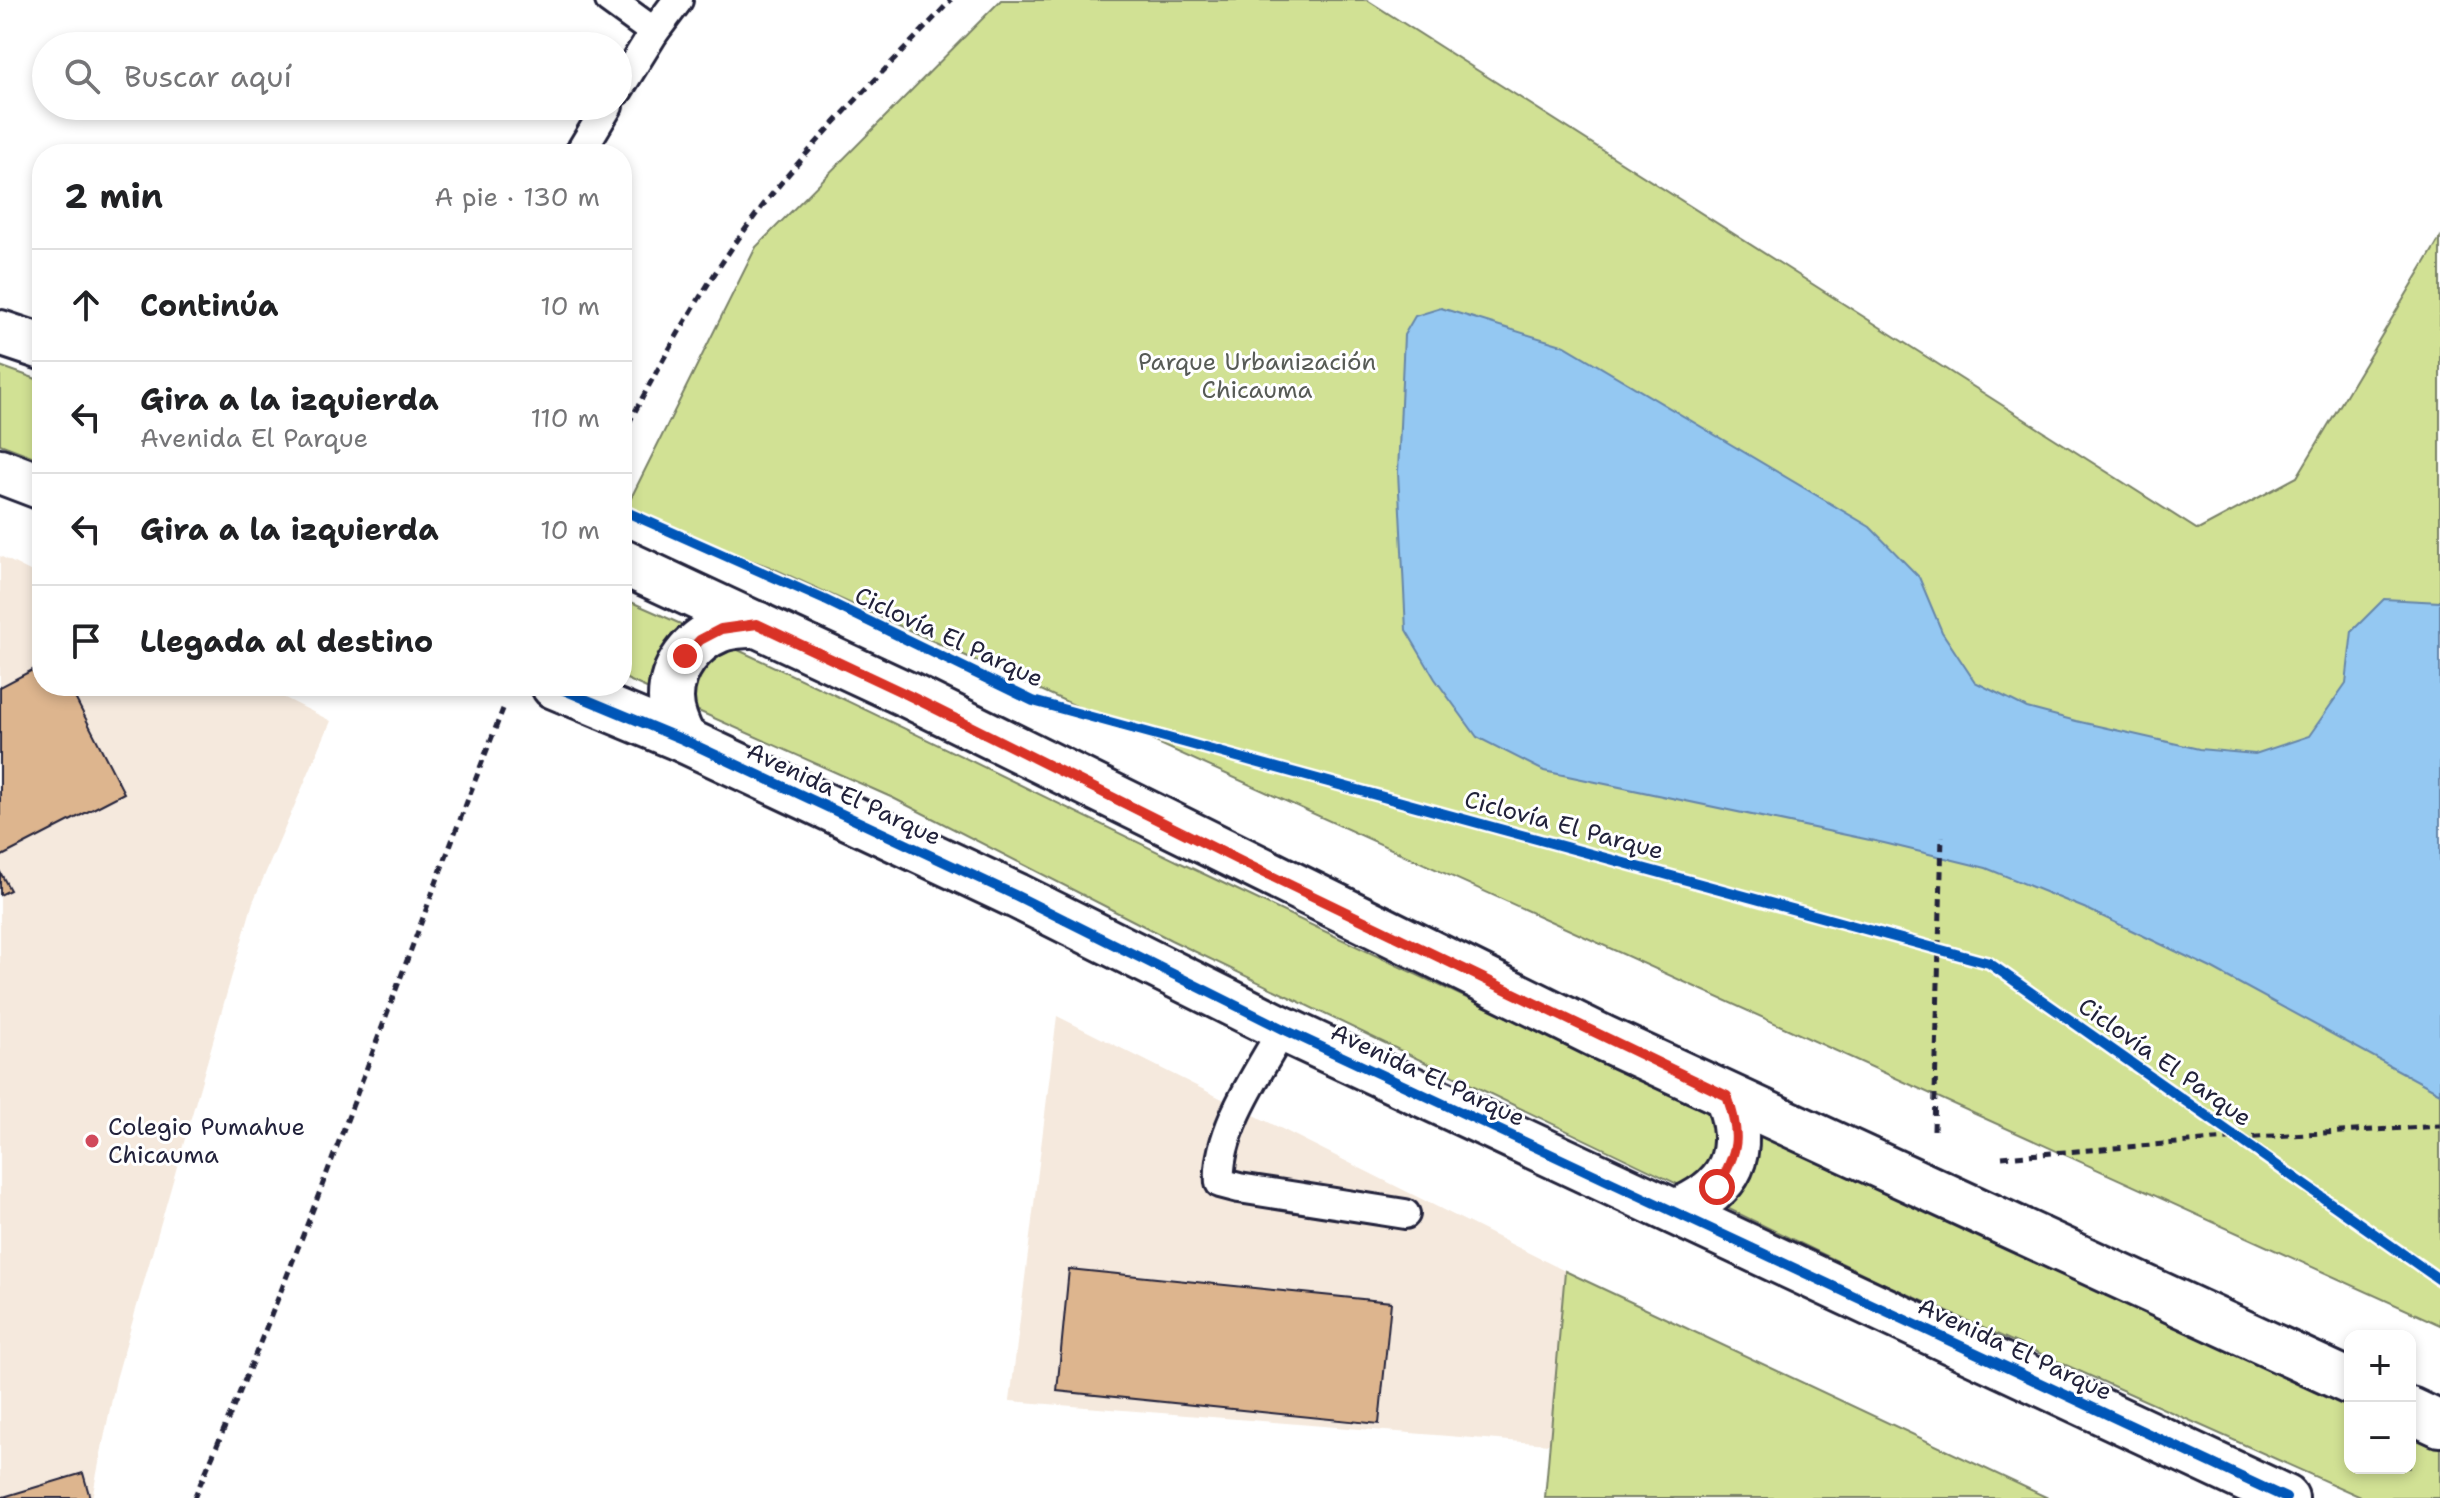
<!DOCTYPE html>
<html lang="es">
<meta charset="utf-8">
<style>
:root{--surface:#fff;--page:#f6f6f6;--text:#202124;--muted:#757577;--line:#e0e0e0}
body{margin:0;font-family:"Shantell Sans",sans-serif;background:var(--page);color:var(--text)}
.controls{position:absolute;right:24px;bottom:24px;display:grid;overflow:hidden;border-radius:16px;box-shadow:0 4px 12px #0003}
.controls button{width:72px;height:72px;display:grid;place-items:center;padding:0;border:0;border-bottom:2px solid var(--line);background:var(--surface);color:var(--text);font:40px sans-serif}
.stop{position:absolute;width:24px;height:24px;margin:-18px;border:6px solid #d93025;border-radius:50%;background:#fff}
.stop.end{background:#d93025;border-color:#fff;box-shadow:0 2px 8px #0008}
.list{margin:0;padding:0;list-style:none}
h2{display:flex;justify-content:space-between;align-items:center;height:104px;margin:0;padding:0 32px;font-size:34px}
h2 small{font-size:26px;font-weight:400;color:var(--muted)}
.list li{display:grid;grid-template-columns:52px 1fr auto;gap:24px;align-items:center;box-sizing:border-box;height:112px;padding:0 32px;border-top:2px solid var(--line)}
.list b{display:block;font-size:30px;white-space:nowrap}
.list p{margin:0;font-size:26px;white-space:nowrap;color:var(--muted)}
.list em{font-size:26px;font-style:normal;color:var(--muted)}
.icon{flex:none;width:44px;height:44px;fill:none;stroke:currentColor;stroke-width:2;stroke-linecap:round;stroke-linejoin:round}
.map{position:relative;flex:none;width:2440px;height:1498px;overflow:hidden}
.search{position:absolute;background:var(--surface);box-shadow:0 4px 12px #0003;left:32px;top:32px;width:600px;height:88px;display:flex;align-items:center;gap:20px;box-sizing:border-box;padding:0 28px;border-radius:44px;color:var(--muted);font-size:30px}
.panel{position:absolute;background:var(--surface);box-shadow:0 4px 12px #0003;left:32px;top:144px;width:600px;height:552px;border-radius:32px}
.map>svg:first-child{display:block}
.built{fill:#f5e9dd}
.green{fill:#d1e194;stroke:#7a8268;stroke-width:2}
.water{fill:#94c8f2;stroke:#6686a9;stroke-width:2}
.building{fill:#ddb58e;stroke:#22223b;stroke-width:2}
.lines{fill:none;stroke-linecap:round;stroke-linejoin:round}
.lane-casing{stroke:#22223b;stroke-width:34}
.street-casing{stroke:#22223b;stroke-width:50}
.path{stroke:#22223b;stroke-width:5;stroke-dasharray:8 6;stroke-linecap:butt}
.lane{stroke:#fff;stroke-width:28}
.street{stroke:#fff;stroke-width:44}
.cycleway-casing{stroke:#fff;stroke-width:15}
.cycleway{stroke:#0057b8;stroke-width:10}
.route{stroke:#d93025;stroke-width:10}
.poi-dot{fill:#d1495b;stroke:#fff;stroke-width:3}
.labels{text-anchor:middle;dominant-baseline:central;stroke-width:6;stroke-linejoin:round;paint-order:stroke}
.park-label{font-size:24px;fill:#575b56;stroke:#fff}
.street-label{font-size:24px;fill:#22223b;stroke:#fff}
.poi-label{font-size:24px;fill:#22223b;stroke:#fff;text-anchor:start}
</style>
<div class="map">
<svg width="2440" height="1498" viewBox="0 0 2440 1498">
<rect width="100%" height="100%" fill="#fff"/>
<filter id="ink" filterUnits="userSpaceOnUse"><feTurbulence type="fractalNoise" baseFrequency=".0125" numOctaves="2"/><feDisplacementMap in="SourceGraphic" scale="16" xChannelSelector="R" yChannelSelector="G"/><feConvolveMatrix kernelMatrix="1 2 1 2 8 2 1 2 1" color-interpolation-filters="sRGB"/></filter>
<g filter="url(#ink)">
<g class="built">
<path d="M0 556 42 577V686H261L331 721 253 902 116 1379 92 1498H0Z"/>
<path d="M1057 1016 1565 1271 1549 1444 1010 1401Z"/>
</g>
<g class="green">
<path d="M1001 0H1367L2198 530 2297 477 2440 238V1325L770 567 623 514 756 247Z"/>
<path d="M0 366 42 381V460L0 444Z"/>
<path d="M622 598C813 681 998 775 1185 865 1571 1049 1960 1228 2350 1404V1468H2410V1431L2440 1445V1498H2363L1885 1284 1171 940 893 798 622 677Z"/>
<path d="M1565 1271 2048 1498H1545Z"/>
</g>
<path class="water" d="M1441 308 1565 346 1870 527 1919 577 1942 632 1975 682 2027 708 2076 721 2199 749 2255 754 2309 736 2346 683 2352 631 2384 599 2440 602V1093L2211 968 2089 910 1986 868 1884 843 1544 771 1477 737 1435 679 1406 630 1398 472 1404 335 1415 316Z"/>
<g class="building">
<path d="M42 665V686H69L124 793 0 857V687Z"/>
<path d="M0 872 10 890 0 895Z"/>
<path d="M1069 1269 1391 1302 1379 1424 1057 1391Z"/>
<path d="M83 1473 90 1498H0Z"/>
</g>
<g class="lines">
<defs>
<g id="lane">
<path d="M610 0 654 32"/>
<path d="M618 90 654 32 678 0"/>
<path d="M579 154 608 106"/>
<path d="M1283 1029C1259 1072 1216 1132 1220 1183L1239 1188 1405 1214"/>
</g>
<g id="street">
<path d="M0 333 42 347"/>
<path d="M0 471 42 487"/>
<path d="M622 562 908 695 1603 1038 2350 1382"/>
<path d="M554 686 684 740 1017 896 1283 1029 2286 1498"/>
<path d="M684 740C677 727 671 714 671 698 671 668 692 641 719 630 730 625 745 626 757 624"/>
<path d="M1675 1212C1731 1189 1749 1154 1727 1096"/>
<path d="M2410 1410 2440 1424"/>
</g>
</defs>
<use href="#lane" class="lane-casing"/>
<use href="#street" class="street-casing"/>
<g class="path">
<path d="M622 436C671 343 723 249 793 169 843 111 898 57 951 0"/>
<path d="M1934 1130 1942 836"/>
<path d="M2002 1157 2240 1138 2440 1126"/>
<path d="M194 1498C309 1240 399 972 503 709"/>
</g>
<use href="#lane" class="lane"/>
<use href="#street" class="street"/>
<defs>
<g id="cycleway">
<path d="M622 510 825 600 1033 701 1989 963 2440 1280"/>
<path d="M554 686 684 740 1017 896 1283 1029 2286 1498"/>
</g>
</defs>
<use href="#cycleway" class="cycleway-casing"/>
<use href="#cycleway" class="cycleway"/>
</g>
</g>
<g class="lines" filter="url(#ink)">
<path class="route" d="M685 656 700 640 721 629 757 624 908 695 1242 862 1727 1096C1741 1135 1739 1152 1717 1187"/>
</g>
<circle class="poi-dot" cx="92" cy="1141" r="8"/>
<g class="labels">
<g class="park-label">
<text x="1257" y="362">Parque Urbanización<tspan x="1257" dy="28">Chicauma</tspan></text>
</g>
<g class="street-label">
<text transform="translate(949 637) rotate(25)">Ciclovía El Parque</text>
<text transform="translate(844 794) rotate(25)">Avenida El Parque</text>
<text transform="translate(1564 825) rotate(15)">Ciclovía El Parque</text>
<text transform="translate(2165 1062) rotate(35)">Ciclovía El Parque</text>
<text transform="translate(1428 1075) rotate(25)">Avenida El Parque</text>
<text transform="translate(2015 1349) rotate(25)">Avenida El Parque</text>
</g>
<g class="poi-label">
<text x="108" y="1127">Colegio Pumahue<tspan x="108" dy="28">Chicauma</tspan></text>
</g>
</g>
</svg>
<div class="controls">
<button>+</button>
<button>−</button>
</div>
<div class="stop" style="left:1717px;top:1187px"></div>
<div class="stop end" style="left:685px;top:656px"></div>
<div class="search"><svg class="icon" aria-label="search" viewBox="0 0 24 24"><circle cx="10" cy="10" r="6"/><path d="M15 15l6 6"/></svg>Buscar aquí</div>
<section class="panel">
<h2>2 min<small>A pie · 130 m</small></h2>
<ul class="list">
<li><svg class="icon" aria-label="ahead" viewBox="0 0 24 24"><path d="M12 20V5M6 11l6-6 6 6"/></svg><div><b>Continúa</b></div><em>10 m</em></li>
<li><svg class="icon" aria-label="left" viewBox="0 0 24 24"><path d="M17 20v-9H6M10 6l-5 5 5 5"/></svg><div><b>Gira a la izquierda</b><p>Avenida El Parque</p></div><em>110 m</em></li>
<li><svg class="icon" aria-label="left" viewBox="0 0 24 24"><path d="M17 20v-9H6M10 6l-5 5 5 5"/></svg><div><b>Gira a la izquierda</b></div><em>10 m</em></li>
<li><svg class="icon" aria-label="arrive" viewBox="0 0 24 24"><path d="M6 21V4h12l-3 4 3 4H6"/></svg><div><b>Llegada al destino</b></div></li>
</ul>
</section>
</div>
